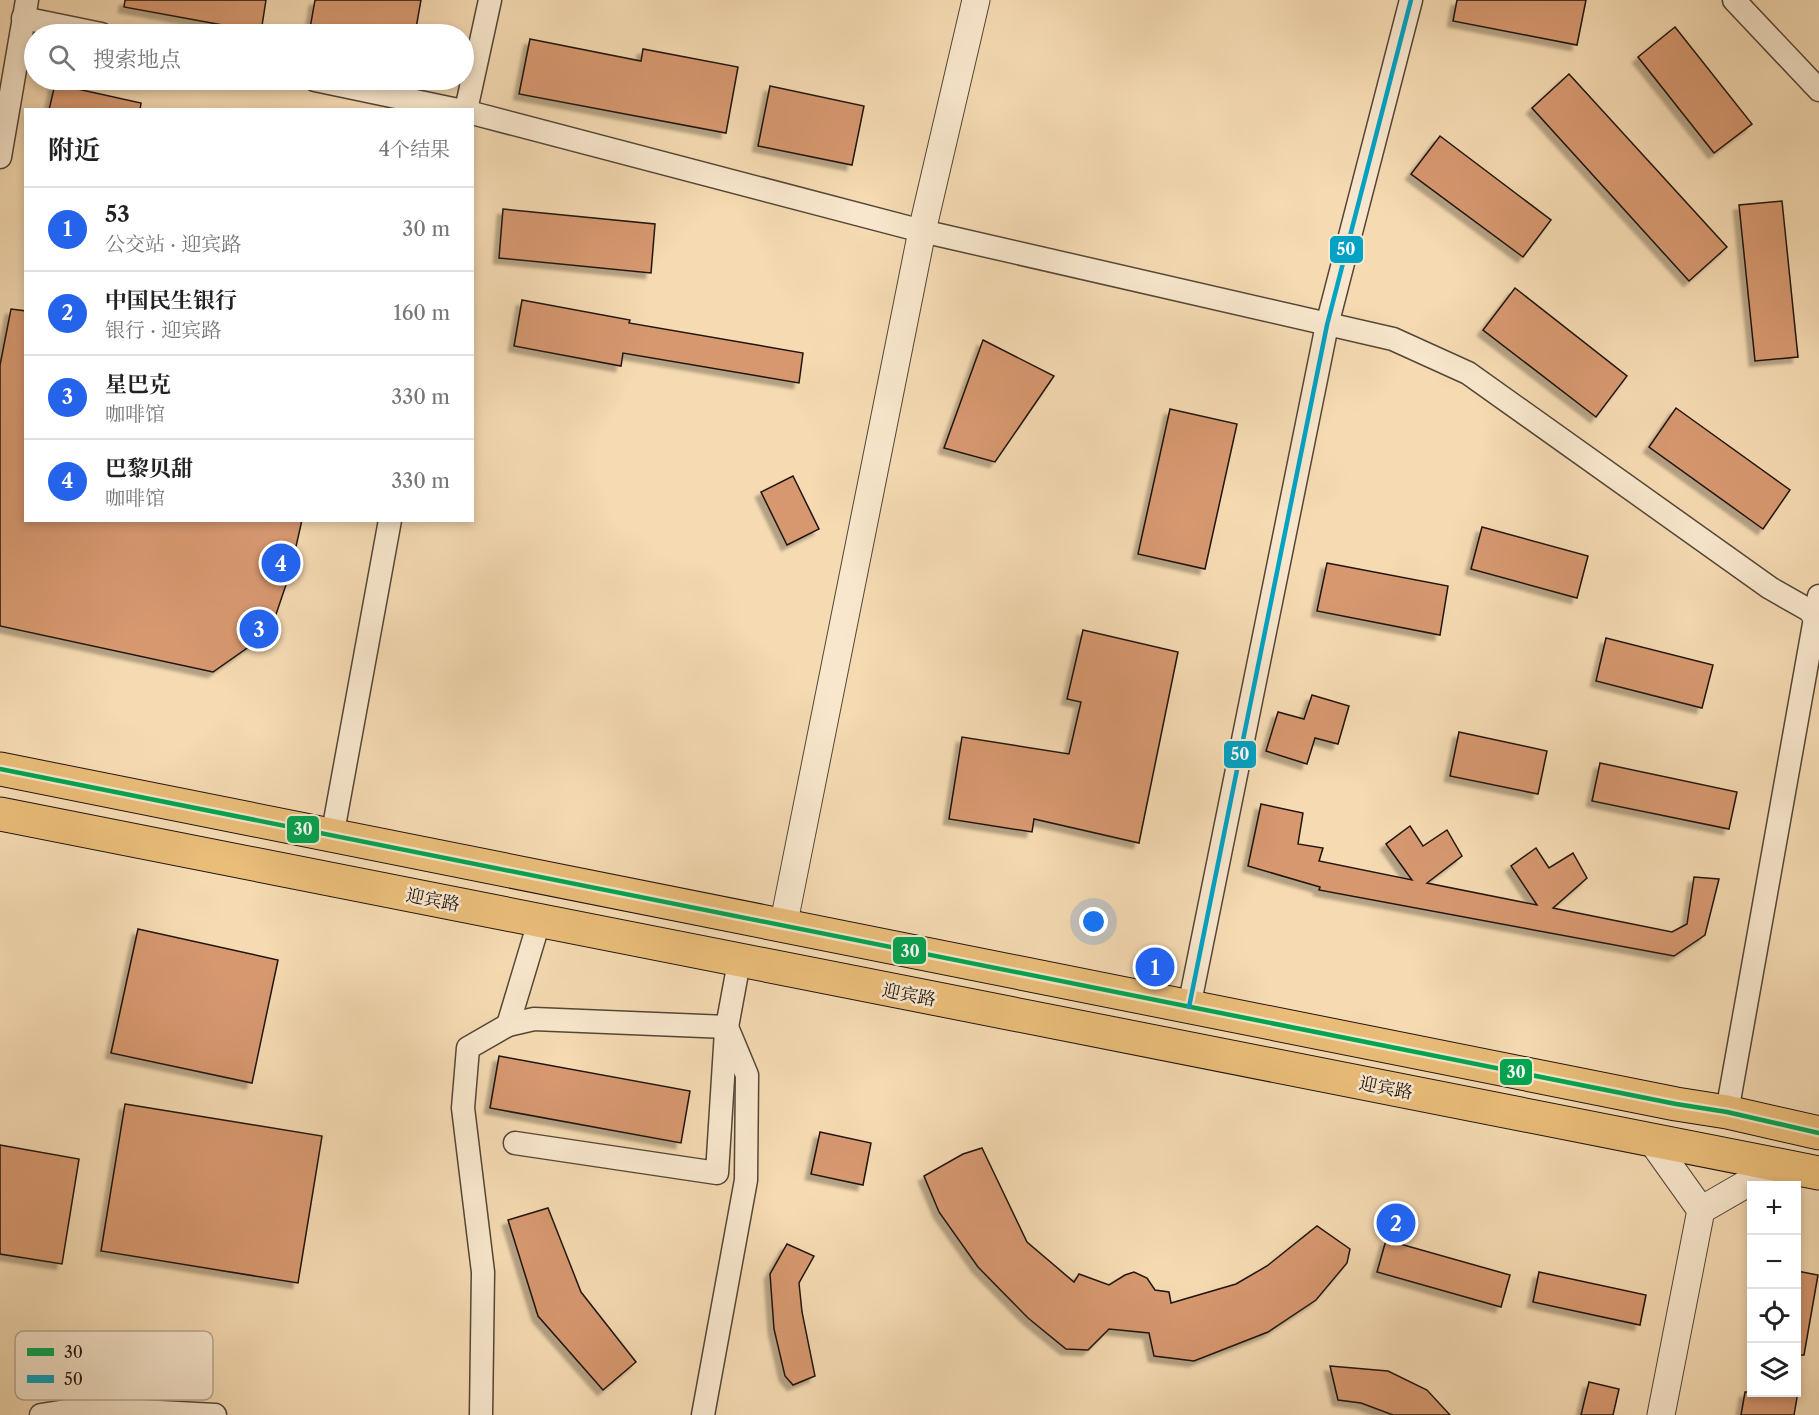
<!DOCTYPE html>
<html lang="zh">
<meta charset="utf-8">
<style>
:root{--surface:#fff;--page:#f2f2f2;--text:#222;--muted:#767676;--line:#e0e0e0;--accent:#2563eb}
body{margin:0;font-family:"Libre Caslon Text","Noto Serif SC",serif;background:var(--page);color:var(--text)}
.controls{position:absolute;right:18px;bottom:18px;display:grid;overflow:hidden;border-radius:0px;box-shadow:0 3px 9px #0003}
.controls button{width:54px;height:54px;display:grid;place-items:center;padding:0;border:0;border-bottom:2px solid var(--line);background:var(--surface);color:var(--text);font:30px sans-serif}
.you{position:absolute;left:1094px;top:922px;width:21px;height:21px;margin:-15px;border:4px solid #fff;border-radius:50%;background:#1a73e8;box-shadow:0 0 0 9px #1a73e833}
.badge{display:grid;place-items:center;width:39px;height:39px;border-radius:50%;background:var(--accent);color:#fff;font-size:20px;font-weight:700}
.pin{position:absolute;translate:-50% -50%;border:3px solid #fff;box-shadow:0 2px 6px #0006}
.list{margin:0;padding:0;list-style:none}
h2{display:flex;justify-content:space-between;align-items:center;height:78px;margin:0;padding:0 24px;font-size:26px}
h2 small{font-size:20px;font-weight:400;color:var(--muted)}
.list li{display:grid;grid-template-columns:39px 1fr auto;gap:18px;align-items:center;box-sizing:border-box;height:84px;padding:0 24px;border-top:2px solid var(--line)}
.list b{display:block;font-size:22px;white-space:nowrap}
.list p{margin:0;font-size:20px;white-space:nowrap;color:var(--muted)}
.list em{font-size:20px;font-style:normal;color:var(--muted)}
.icon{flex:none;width:33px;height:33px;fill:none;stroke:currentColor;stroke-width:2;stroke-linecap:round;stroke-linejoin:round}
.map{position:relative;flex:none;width:1819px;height:1415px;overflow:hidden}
.search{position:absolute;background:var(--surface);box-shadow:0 3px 9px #0003;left:24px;top:24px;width:450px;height:66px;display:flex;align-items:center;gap:15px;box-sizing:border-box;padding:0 21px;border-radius:33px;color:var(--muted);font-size:22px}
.panel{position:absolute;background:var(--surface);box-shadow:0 3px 9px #0003;left:24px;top:108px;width:450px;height:414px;border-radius:0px}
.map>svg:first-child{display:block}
.building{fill:#d79870;stroke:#1f140e;stroke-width:1.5;filter:url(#shadow)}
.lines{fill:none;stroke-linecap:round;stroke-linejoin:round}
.minor-casing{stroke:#544637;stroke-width:25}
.tertiary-casing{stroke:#544637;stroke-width:29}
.trunk-casing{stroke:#1f140e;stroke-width:35}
.minor{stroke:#f8e7cd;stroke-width:22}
.tertiary{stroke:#f8e7cd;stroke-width:27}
.trunk{stroke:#eabd79;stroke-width:33}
.bus-1-casing{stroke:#f8e7cd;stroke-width:9}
.bus-2-casing{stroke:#f8e7cd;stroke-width:9}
.bus-1{stroke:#00a651;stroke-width:4.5}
.bus-2{stroke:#02a2c4;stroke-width:4.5}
.labels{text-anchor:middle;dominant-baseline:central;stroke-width:5;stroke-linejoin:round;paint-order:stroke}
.street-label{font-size:18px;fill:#1f140e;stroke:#f8e7cd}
.key{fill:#f8e7cd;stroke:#b7a894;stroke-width:1.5}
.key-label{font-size:16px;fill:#1f140e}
.line-badge{stroke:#f8e7cd;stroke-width:2}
.badge-label{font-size:16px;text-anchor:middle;font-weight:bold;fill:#fff}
</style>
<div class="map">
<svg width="1819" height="1415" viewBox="0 0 1819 1415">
<defs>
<filter id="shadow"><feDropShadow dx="-5.5" dy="5.5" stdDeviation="1.5" flood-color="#0004"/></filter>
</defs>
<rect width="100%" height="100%" fill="#f5dab2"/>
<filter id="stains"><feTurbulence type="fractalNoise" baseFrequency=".00333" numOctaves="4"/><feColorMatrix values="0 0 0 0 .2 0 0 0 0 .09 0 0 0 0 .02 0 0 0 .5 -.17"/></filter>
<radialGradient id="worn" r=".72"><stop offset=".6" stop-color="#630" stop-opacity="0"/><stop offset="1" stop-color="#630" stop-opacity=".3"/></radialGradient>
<g class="building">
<path d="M125 0H266L261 32 124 7Z"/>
<path d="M315 0H421L415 34H309Z"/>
<path d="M1457 0H1586L1577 45 1453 21Z"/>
<path d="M1675 27 1752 124 1714 153 1638 57Z"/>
<path d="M530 39 641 61 643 49 738 67 726 133 519 94Z"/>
<path d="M1569 74 1727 247 1689 281 1532 108Z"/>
<path d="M55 84 141 103 140 110H49Z"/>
<path d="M770 86 864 106 852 165 758 146Z"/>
<path d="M1440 136 1551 220 1523 257 1411 174Z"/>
<path d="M1782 201 1798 357 1755 361 1739 205Z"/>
<path d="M503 209 655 224 651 273 499 258Z"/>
<path d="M1515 288 1627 376 1596 417 1483 330Z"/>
<path d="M522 300 630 320 629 323 803 353 799 383 623 353 621 366 514 346Z"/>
<path d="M11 309 26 311V520H302L290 573 270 632 213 672 0 626V365Z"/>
<path d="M983 340 1054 376 995 462 944 448Z"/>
<path d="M1676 408 1790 490 1763 529 1649 447Z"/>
<path d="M1170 409 1237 424 1205 569 1138 554Z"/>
<path d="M793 476 819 529 787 545 761 492Z"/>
<path d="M1482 527 1588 556 1577 598 1471 569Z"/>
<path d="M1327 563 1448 586 1440 635 1317 611Z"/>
<path d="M1083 630 1178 652 1139 843 1034 819 1032 832 949 819 962 737 1069 754 1081 702 1067 699Z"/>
<path d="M1606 638 1713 665 1702 708 1596 681Z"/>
<path d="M1312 695 1349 706 1338 744 1315 738 1307 764 1266 751 1278 712 1304 719Z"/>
<path d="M1459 732 1547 751 1538 794 1450 776Z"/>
<path d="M1600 763 1737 792 1729 829 1592 801Z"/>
<path d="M1261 804 1303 813 1298 844 1323 848 1319 861 1412 880 1386 844 1410 826 1423 846 1447 830 1462 856 1427 883 1537 905 1511 866 1536 848 1549 868 1573 853 1587 878 1553 908 1672 932 1687 924 1694 877 1719 879 1705 935 1674 956 1319 890 1320 887 1248 866Z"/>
<path d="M138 929 278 960 252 1083 111 1053Z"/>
<path d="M499 1056 690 1091 681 1143 490 1108Z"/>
<path d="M125 1104 322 1136 298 1283 101 1251Z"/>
<path d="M820 1132 871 1143 863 1185 811 1174Z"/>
<path d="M0 1145 79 1159 62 1264 0 1254Z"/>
<path d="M982 1148 1027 1242 1074 1282 1079 1274 1109 1285 1125 1275 1134 1272 1147 1278 1155 1290 1169 1292 1171 1303 1236 1284 1267 1266 1317 1226 1350 1249 1347 1263 1316 1300 1268 1332 1194 1361 1154 1356 1149 1333 1109 1329 1088 1350 1066 1349 1028 1318 978 1267 939 1212 924 1176 963 1154Z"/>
<path d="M548 1208 581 1292 636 1362 603 1390 538 1316 508 1220Z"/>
<path d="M1386 1240 1510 1275 1501 1307 1377 1272Z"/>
<path d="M787 1244 814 1256 799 1283 802 1312 815 1376 793 1385 785 1376 774 1329 770 1274Z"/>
<path d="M1797 1271 1818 1275 1804 1355H1797Z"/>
<path d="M1539 1272 1646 1295 1640 1325 1533 1302Z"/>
<path d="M1330 1366 1388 1371 1427 1390 1450 1415H1393L1361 1403 1338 1400Z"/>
<path d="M1589 1382 1619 1389 1613 1415H1581Z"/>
<path d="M1745 1392H1798L1794 1415H1741Z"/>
</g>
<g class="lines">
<defs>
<g id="minor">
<path d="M1734 0 1819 90"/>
<path d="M23 18 101 34"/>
<path d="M315 80 458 110"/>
<path d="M466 110 490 0"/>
<path d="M472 113 922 231 1393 339 1468 373 1770 588 1814 613"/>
<path d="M0 157 27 0"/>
<path d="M332 837 390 520"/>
<path d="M1189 1007 1327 325 1411 0"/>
<path d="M508 1025 539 922"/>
<path d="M1727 1112 1819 596"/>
<path d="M515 1143 717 1173 726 1031"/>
<path d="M41 1415 85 1408 215 1415"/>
<path d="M481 1415 483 1272 463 1108 468 1048 508 1025 534 1019 727 1027 739 962"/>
<path d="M703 1415 746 1180 747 1075 727 1027"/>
</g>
<g id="tertiary">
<path d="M1814 613 1819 614"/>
<path d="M783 927 922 231 976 0"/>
<path d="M1651 1140 1701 1210"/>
<path d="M1661 1415 1701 1210 1779 1165"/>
</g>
<g id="trunk">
<path d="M0 769 1676 1104 1727 1112 1819 1133"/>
<path d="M0 814 1819 1173"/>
</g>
</defs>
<use href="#minor" class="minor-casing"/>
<use href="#tertiary" class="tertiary-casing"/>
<use href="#trunk" class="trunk-casing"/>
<use href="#minor" class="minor"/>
<use href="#tertiary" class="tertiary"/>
<use href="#trunk" class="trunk"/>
<defs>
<path id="bus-1" d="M0 769 1676 1104 1727 1112 1819 1133"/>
<path id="bus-2" d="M1189 1007 1327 325 1411 0"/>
</defs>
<use href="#bus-1" class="bus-1-casing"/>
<use href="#bus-2" class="bus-2-casing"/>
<use href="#bus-1" class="bus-1"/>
<use href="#bus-2" class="bus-2"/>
</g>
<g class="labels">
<g class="street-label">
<text transform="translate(433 900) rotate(11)">迎宾路</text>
<text transform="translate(909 995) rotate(11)">迎宾路</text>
<text transform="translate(1386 1088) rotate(11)">迎宾路</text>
</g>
</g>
<rect x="15" y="1331" width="198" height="69" rx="9" class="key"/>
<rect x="27" y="1348" width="27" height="8" fill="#00a651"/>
<rect x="27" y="1375" width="27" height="8" fill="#02a2c4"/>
<g class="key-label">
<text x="64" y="1358">30</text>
<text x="64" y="1385">50</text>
</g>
<g class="line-badge">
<rect x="1329" y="235" width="35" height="29" rx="6" fill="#02a2c4"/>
<rect x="1223" y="740" width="34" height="29" rx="6" fill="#02a2c4"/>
<rect x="286" y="815" width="34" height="29" rx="6" fill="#00a651"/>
<rect x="892" y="936" width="35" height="29" rx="6" fill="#00a651"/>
<rect x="1499" y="1058" width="34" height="28" rx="6" fill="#00a651"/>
</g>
<g class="badge-label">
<text x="1346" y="255">50</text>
<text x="1240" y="760">50</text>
<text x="303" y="835">30</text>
<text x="910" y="957">30</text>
<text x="1516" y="1078">30</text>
</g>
<rect width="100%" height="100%" filter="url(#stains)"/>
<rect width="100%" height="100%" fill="url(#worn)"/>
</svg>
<div class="controls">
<button>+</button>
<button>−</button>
<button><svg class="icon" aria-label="locate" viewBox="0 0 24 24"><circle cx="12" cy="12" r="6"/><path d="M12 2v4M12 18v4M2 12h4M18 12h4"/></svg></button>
<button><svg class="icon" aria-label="layers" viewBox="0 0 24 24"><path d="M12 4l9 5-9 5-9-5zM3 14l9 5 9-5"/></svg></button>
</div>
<div class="you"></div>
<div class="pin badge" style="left:1155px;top:967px">1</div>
<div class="pin badge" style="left:1396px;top:1223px">2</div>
<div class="pin badge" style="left:259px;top:629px">3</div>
<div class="pin badge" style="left:281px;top:563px">4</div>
<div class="search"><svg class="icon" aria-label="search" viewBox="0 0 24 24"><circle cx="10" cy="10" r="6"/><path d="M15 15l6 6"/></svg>搜索地点</div>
<section class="panel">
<h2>附近<small>4个结果</small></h2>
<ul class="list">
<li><span class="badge">1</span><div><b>53</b><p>公交站 · 迎宾路</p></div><em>30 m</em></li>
<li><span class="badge">2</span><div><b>中国民生银行</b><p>银行 · 迎宾路</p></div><em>160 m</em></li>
<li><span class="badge">3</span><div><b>星巴克</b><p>咖啡馆</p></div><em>330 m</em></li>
<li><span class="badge">4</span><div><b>巴黎贝甜</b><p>咖啡馆</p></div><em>330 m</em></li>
</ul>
</section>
</div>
